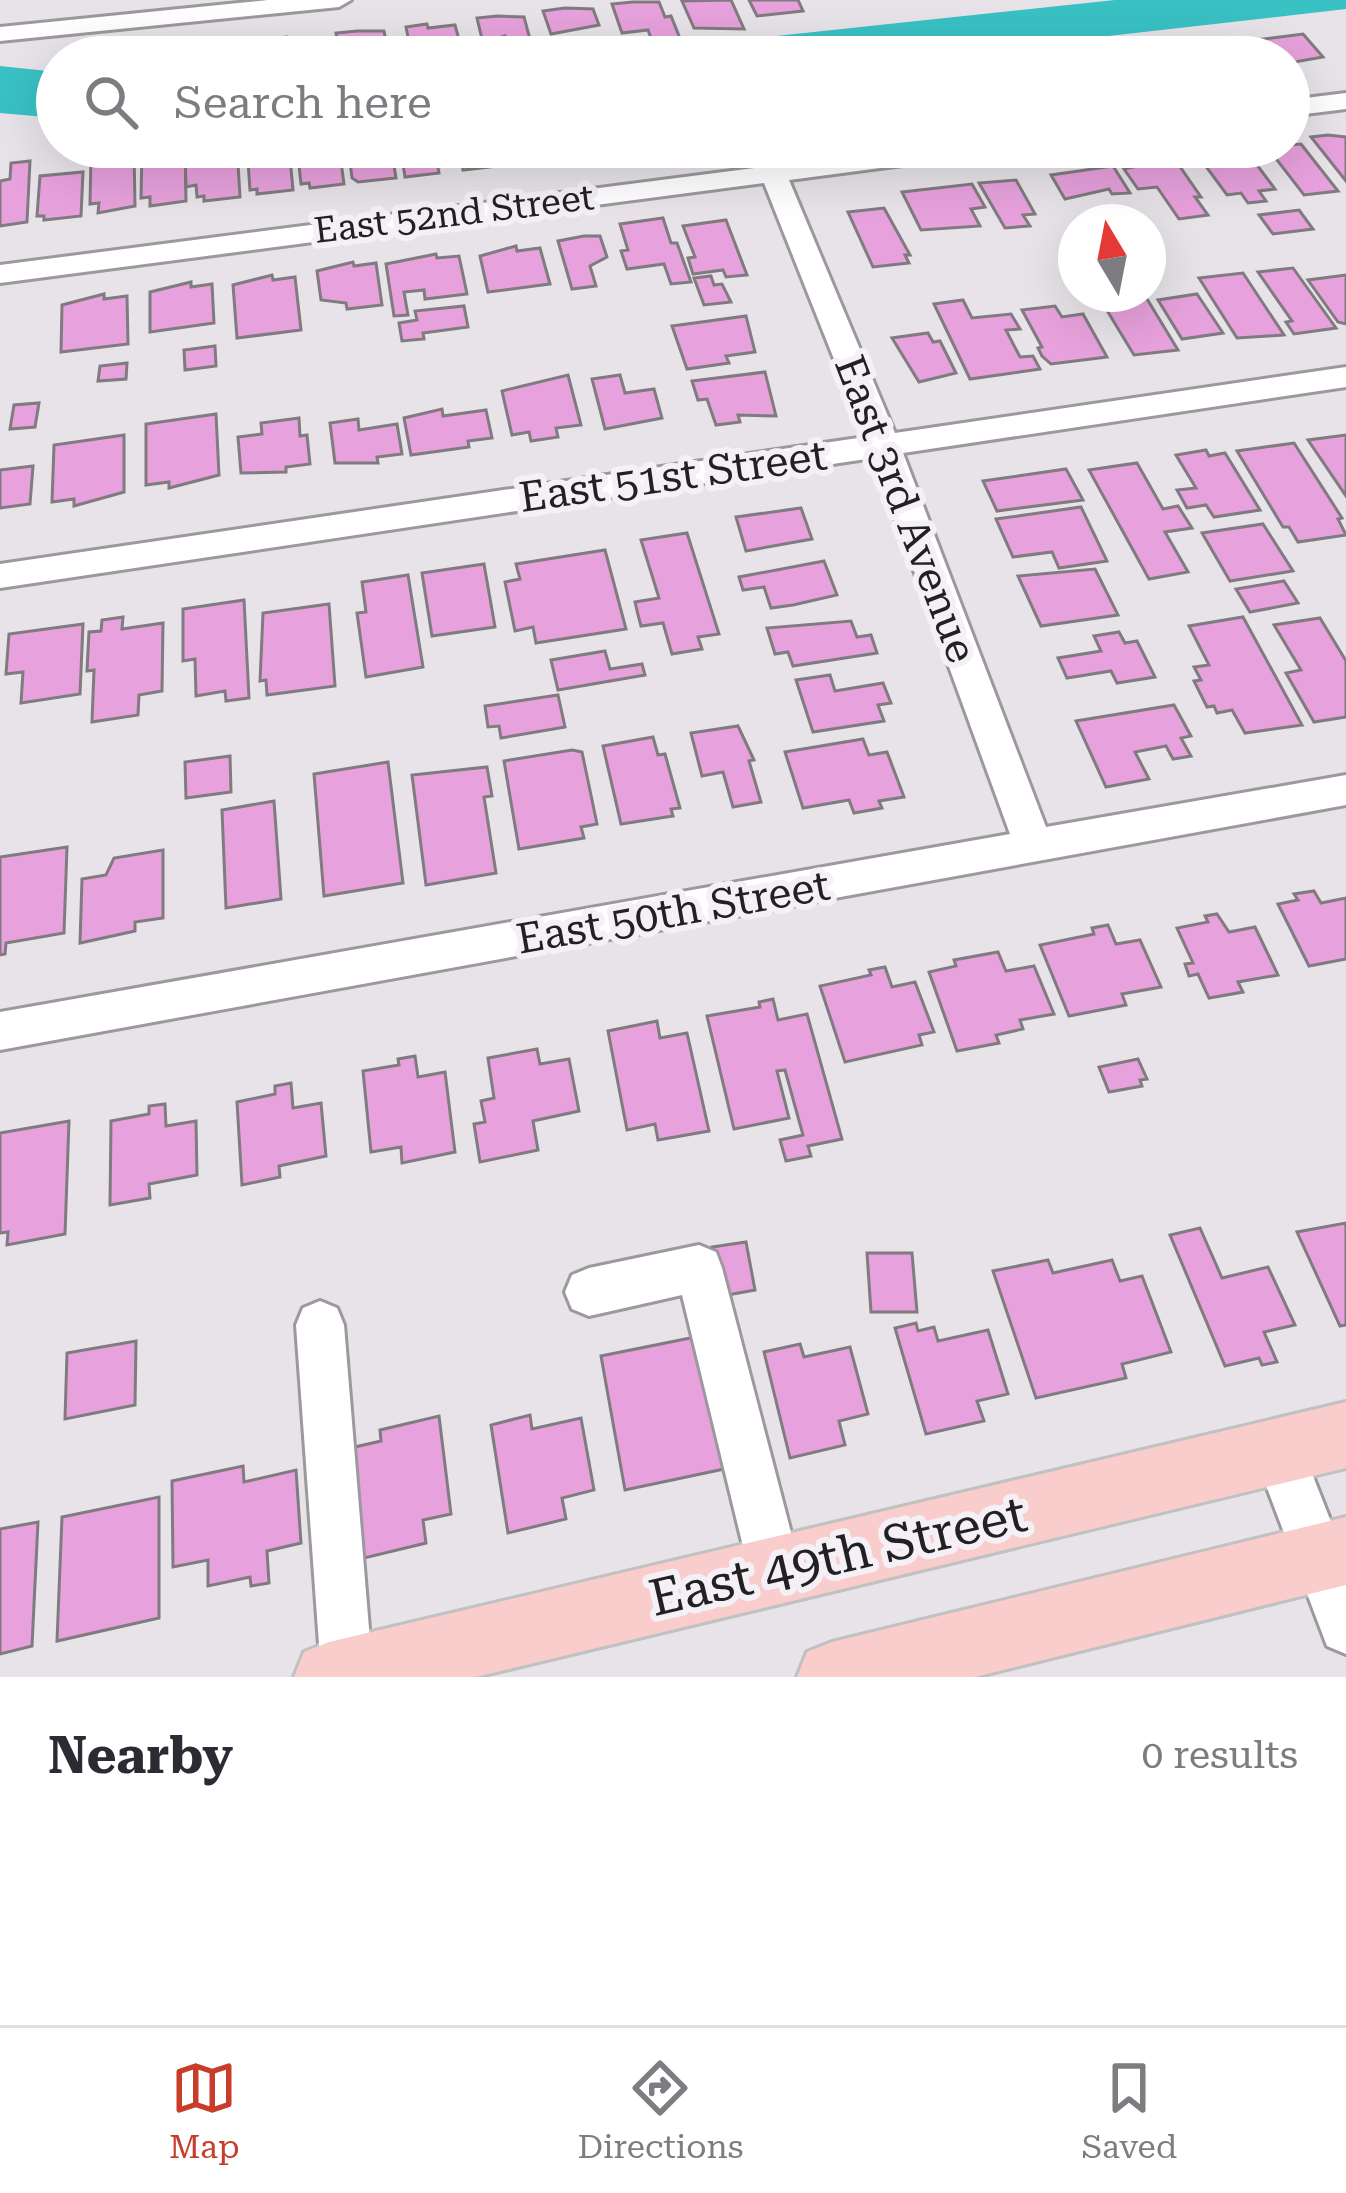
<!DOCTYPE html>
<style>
:root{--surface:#fff;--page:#f7f7f7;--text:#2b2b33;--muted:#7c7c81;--line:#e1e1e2;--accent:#c83c2a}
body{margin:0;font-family:"Roboto Serif",serif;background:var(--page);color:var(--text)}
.compass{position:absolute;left:1058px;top:204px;width:108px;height:108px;border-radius:50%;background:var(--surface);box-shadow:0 12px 48px #0002;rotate:350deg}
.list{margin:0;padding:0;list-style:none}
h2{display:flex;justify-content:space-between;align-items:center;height:156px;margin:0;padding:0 48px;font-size:51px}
h2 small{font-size:39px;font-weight:400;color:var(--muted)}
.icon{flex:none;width:66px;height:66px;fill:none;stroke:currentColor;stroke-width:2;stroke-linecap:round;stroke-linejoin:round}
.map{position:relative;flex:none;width:1346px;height:1677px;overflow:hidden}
.search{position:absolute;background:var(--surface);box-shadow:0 12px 48px #0002;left:36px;right:36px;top:36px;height:132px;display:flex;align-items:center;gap:30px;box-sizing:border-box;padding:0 42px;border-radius:66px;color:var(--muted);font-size:45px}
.sheet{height:348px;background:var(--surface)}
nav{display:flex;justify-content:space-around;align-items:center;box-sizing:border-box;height:168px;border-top:3px solid var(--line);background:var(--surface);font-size:33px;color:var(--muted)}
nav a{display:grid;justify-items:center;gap:6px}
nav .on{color:var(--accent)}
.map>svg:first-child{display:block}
.water{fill:#39c1c4}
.building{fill:#e7a1dc;stroke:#807b7f;stroke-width:3}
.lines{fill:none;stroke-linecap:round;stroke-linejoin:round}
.minor-casing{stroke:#9c989e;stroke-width:6}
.major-casing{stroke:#c1c1c1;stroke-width:6}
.minor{fill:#fff;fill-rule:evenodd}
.major{fill:#facdcd;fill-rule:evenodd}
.labels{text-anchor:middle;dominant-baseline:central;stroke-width:12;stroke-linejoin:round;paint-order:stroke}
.far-street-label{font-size:36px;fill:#212022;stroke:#f4f0f6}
.street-label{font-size:42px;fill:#212022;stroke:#f4f0f6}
.near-street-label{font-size:51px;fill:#212022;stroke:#f4f0f6}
</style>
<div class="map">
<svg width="1346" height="1677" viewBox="0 0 1346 1677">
<rect width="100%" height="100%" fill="#e7e3e9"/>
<g class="water">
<path d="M1115 0H1346V9L925 57H578Z"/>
<path d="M0 66 57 72V118L0 113Z"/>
</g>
<g class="building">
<path d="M731 0 744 29 694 28 682 1Z"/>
<path d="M749 0H798L803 11 757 16Z"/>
<path d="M633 2H659L665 17 671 16 681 41 653 44 648 30 622 33 612 4Z"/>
<path d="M565 8 593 9 599 25 551 34 543 11Z"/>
<path d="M497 16 524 17 531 43 508 45 505 36 483 43 477 18Z"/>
<path d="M427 24 428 28 455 25 463 54 412 57 406 27Z"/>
<path d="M357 31H384L389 57H369L368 50 340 57 336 33Z"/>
<path d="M1303 34 1323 57 1289 63V57L1267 54 1256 40Z"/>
<path d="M286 37V41L314 38 317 56 246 57 245 45Z"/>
<path d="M1234 44 1245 57H1191L1187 52Z"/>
<path d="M1159 45 1169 57H1111L1107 51Z"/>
<path d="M203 46V50L233 47V57H170L183 48Z"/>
<path d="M1328 135 1346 137V181L1311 137Z"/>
<path d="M1301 144 1338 191 1304 195 1267 147Z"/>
<path d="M185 147 186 201 150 206V197L141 198 142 152Z"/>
<path d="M212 147H237L240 197 204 201V196L197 197 196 185 186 187 185 150Z"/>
<path d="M247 147H289L293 190 257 194V189L250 190Z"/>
<path d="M297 147H339L344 184 310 188 309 183 301 184Z"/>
<path d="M348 147H391L396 178 358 182 352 178Z"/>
<path d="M392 147H442L446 166 438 167 439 173 405 177 403 164H395Z"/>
<path d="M450 147H494L498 166 463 170 462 165 454 166Z"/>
<path d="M502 147H545L549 160 514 164 513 159 505 160Z"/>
<path d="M553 147H596L598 154 564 158 563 153 555 154Z"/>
<path d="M1245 149 1275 189 1259 191 1266 201 1248 203 1241 193 1227 195 1199 157Z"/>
<path d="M134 151 135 206 98 213 99 203 90 204 91 156Z"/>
<path d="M1174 158 1201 197H1195L1208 215 1179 219 1157 187 1138 189 1124 169Z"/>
<path d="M30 161 27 222 0 226V181L10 179 11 163Z"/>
<path d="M1113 166 1130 193 1112 194 1109 189 1065 199 1051 175Z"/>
<path d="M83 172 81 216 44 220V216H37L40 176Z"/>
<path d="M1016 180 1035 214 1023 215 1030 226 1005 228 979 183Z"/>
<path d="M972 184 985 207 971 209 980 226 921 230 902 192Z"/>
<path d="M884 208 910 255H905L909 263 873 267 848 212Z"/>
<path d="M1299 210 1313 229 1273 234 1259 215Z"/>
<path d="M663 218 671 243H677L691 282 671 284 664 264 627 269 621 251 628 250 620 224Z"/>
<path d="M726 220 747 275 726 277 723 270 693 274 688 258 695 257 683 226Z"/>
<path d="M584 236H600L607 257 590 266 596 286 572 289 558 241Z"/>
<path d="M516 246 517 251 540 248 550 284 488 292 480 256Z"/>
<path d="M436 254 437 258 459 256 467 294 425 299 424 290 404 292 408 315 394 316 386 264Z"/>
<path d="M353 262 354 266 376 263 382 305 347 309 346 303 321 300 317 271Z"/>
<path d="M1293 268 1336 328 1294 334 1286 322 1292 321 1258 272Z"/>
<path d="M1243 273 1284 335 1237 338 1199 278Z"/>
<path d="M272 275 273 280 295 277 301 330 237 338 233 285Z"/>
<path d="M1346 275V324L1338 322 1308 280Z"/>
<path d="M711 276 714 285 722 284 731 302 704 305 694 278Z"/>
<path d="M191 282V287L212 284 214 323 150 332V292Z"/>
<path d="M104 294V299L127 296 128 344 61 352 62 305Z"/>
<path d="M1097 294H1144L1178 350 1134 355Z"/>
<path d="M1197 294 1223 333 1182 339 1158 300Z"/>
<path d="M963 300 972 318 1011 314 1020 329 1006 330 1020 357 1033 356 1040 369 970 379 934 304Z"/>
<path d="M464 306 468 327 423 333 424 339 402 341 399 323 417 320 415 311Z"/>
<path d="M1055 306 1062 317 1083 314 1107 357 1051 364 1042 356 1038 348 1042 347 1022 310Z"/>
<path d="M746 316 755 352 726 356 729 363 687 369 672 326Z"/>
<path d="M928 333 933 342 940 341 956 373 919 382 892 338Z"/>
<path d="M215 346 216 366 185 370 184 350Z"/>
<path d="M127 363 126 379 98 381 100 366Z"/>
<path d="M765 372 776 416 738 415 740 422 716 425 707 399 698 400 692 381Z"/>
<path d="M568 375 581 425 556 428 558 437 531 441 529 432 512 435 502 391Z"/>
<path d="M620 375 625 393 654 389 662 418 605 429 592 379Z"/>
<path d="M39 403 35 427 10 429 14 405Z"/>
<path d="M442 409 443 416 486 410 492 438 468 441 469 447 411 455 404 418Z"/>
<path d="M216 414 219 475 169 488V482L146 485V424Z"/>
<path d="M299 418 300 436 307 435 310 464 286 467V472L241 473 238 437 262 434 261 423Z"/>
<path d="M358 419 359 430 397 424 402 454 377 457 378 463H335L330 423Z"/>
<path d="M124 435V492L74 506V499L52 502 54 445Z"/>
<path d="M1346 435V496L1308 440Z"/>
<path d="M1294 443 1342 518 1338 519 1346 535 1298 542 1289 527H1283L1237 451Z"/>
<path d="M1206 450 1209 456 1225 453 1260 510 1214 517 1206 505 1187 508 1177 490 1196 488 1176 455Z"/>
<path d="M1137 463 1163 509 1178 506 1192 528 1165 532 1188 572 1149 579 1089 470Z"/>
<path d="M33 466 30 504 0 508V470Z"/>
<path d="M1066 469 1083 500 997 511 983 481Z"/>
<path d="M1081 507 1107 561 1059 568 1052 552 1013 557 996 519Z"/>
<path d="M801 508 812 539 746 551 736 517Z"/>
<path d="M1263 524 1293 571 1230 581 1202 533Z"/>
<path d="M687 533 719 634 698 637 702 649 672 654 663 623 641 626 638 615 635 602 659 598 641 540Z"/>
<path d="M605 550 626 629 536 643 533 627 515 631 505 582 520 579 516 564Z"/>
<path d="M824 561 837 595 793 605 771 608 764 587 743 590 739 577Z"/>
<path d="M484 564 495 627 432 636 422 573Z"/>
<path d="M1095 569 1118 615 1041 626 1018 576Z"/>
<path d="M408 575 423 667 366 677 357 613 366 612 362 582Z"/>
<path d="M1284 581 1298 603 1250 612 1236 589Z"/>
<path d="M244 600 249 698 226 701 225 691 196 696 195 659 183 661V609Z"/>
<path d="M329 604 335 686 267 695 266 680 260 681 263 613Z"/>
<path d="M123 617 122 629 163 623 162 691 139 695 138 715 92 722 94 670 87 671 89 632 101 631 102 620Z"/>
<path d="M1243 617 1302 725 1245 733 1232 710 1217 713 1214 706 1207 707 1194 681 1201 680 1194 667 1209 665 1189 626Z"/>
<path d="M1320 618 1346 661V717L1314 722 1286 673 1301 670 1274 625Z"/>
<path d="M851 621 857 637 871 635 877 653 793 666 788 652 775 654 767 628Z"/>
<path d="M83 624 80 694 21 703 23 672 6 674 9 634Z"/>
<path d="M1119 632 1125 643 1137 641 1155 677 1117 683 1111 671 1067 678 1058 658 1101 651 1094 636Z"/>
<path d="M605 651 610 669 642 664 645 675 558 690 551 660Z"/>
<path d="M830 675 835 691 883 683 891 703 878 705 884 721 813 732 796 680Z"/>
<path d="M558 695 565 727 501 738 499 726 488 727 485 706Z"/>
<path d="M1174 705 1191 736 1181 738 1191 756 1173 759 1166 746 1135 752 1149 779 1106 787 1076 721Z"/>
<path d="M738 726 754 760 749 761 761 802 733 807 723 772 702 776 691 733Z"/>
<path d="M653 737 658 755 665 754 680 808 671 809 673 816 621 824 603 746Z"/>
<path d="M863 739 869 755 887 752 904 797 879 801 882 808 854 813 849 800 803 808 785 752Z"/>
<path d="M572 750 582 752 597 824 581 827 584 838 519 849 504 761Z"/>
<path d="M230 756 231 792 186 798 185 762Z"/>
<path d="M388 762 403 883 324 896 314 774Z"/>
<path d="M487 767 492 796 484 797 496 873 426 885 412 775Z"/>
<path d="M274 801 281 899 226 908 222 810Z"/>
<path d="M67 847 64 933 6 943 5 954 0 955V857Z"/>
<path d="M163 850V918L135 922V931L80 943 82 879 106 875 114 858Z"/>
<path d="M1314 891 1321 903 1346 898V959L1309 966 1278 904 1298 900 1294 894Z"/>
<path d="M1217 914 1229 932 1255 927 1278 975 1238 982 1243 992 1209 998 1198 974 1189 976 1185 964 1193 963 1177 928 1208 922 1205 916Z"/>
<path d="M1108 925 1116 944 1140 940 1161 987 1122 994 1126 1005 1069 1016 1040 945 1094 934 1092 928Z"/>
<path d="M998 952 1006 971 1034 966 1054 1014 1020 1020 1023 1029 996 1035 999 1043 957 1051 929 972 956 966 954 960Z"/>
<path d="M885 967 892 987 915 982 934 1032 919 1035 922 1045 845 1062 820 986 871 975 869 970Z"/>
<path d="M773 999 778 1020 807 1014 842 1139 808 1146 811 1156 786 1161 780 1140 803 1135 785 1070 777 1071 789 1118 734 1129 707 1016 760 1007 759 1002Z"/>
<path d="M657 1021 660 1038 687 1033 709 1131 658 1140 655 1124 627 1130 608 1031Z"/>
<path d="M537 1049 540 1064 569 1059 579 1111 533 1121 538 1150 480 1162 474 1124 485 1122 481 1101 494 1098 488 1058Z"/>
<path d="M415 1056 418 1077 445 1072 455 1152 402 1163 401 1147 371 1152 363 1071 399 1065 398 1059Z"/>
<path d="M1138 1059 1147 1079 1140 1080 1142 1086 1109 1092 1099 1067Z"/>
<path d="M291 1083 293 1108 321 1103 326 1156 279 1166 280 1177 242 1185 237 1102 275 1094V1086Z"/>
<path d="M165 1104 166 1126 196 1121 197 1175 149 1184 150 1198 110 1205 111 1121 149 1114V1106Z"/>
<path d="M69 1121 65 1234 7 1245 8 1232 0 1233V1133Z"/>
<path d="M1346 1223V1325L1340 1326 1297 1232Z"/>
<path d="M1200 1228 1222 1278 1268 1267 1295 1325 1264 1332 1277 1362 1262 1365 1259 1358 1225 1366 1170 1235Z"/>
<path d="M746 1242 755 1290 722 1296 712 1247Z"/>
<path d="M867 1253H912L917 1312H871Z"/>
<path d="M1048 1260 1053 1273 1112 1260 1120 1281 1142 1276 1171 1352 1122 1364 1126 1378 1036 1398 993 1271Z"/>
<path d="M916 1323 918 1331 934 1327 938 1341 988 1330 1008 1394 977 1401 984 1421 926 1434 895 1328Z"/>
<path d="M695 1337 724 1469 625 1490 601 1356Z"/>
<path d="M136 1341 135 1405 65 1419 67 1353Z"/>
<path d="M800 1344 804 1357 850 1347 868 1414 839 1421 845 1445 790 1458 764 1352Z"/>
<path d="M530 1415 532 1429 581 1418 594 1490 562 1498 566 1519 508 1533 491 1425Z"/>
<path d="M439 1416 451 1514 423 1520 426 1543 356 1560 346 1449 381 1441 380 1430Z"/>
<path d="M243 1466 244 1482 296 1470 301 1543 267 1551 269 1583 251 1586 250 1577 208 1586V1560L173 1567 172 1481Z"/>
<path d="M159 1497V1618L57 1641 62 1517Z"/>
<path d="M38 1522 32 1646 0 1654V1529Z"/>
</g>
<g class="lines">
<defs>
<g id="minor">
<path d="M268 0H351L339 7 0 41V27Z"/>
<path d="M1346 93V109L1289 116V100Z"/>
<path d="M918 147H992L979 155 789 180 895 433 1346 367V387L903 453 1046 827 1346 775V805L0 1050V1012L1010 834 873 458 0 588V564L865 437 764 183 0 283V265Z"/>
<path d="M699 1245 716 1252 722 1268 801 1571 794 1590 775 1597 756 1590 749 1571 682 1295 589 1316 572 1309 565 1292 572 1275 589 1268Z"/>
<path d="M320 1301 337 1308 344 1325 373 1677H323L321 1672 296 1325 303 1308Z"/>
<path d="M1278 1426 1296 1433 1346 1560V1654L1327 1646 1253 1451 1260 1433Z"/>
</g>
<g id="major">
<path d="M1346 1402V1468L476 1677H294L304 1652 329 1642Z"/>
<path d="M1346 1517V1585L975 1677H797L807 1652 832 1642Z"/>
</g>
</defs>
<use href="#minor" class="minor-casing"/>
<use href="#major" class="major-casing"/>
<use href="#minor" class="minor"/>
<use href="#major" class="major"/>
</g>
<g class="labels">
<g class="far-street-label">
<text transform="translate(454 214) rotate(-7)">East 52nd Street</text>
</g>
<g class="street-label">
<text transform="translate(673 476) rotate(-8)">East 51st Street</text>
<text transform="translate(906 509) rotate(69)">East 3rd Avenue</text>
<text transform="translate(673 912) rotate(-10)">East 50th Street</text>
</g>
<g class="near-street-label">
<text transform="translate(838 1556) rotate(-13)">East 49th Street</text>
</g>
</g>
</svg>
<svg class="compass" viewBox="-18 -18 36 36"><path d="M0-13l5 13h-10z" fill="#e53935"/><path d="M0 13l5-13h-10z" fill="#7c7c81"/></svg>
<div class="search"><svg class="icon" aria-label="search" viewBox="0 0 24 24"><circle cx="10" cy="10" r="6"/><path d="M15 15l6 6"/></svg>Search here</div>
</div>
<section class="sheet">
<h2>Nearby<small>0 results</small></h2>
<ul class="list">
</ul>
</section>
<nav>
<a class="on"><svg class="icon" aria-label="map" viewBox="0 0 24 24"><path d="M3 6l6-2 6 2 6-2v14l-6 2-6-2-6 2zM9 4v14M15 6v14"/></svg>Map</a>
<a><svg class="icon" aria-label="directions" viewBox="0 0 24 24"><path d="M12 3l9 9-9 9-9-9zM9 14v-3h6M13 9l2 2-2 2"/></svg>Directions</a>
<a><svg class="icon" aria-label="saved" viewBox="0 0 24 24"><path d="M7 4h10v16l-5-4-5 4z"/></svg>Saved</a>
</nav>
